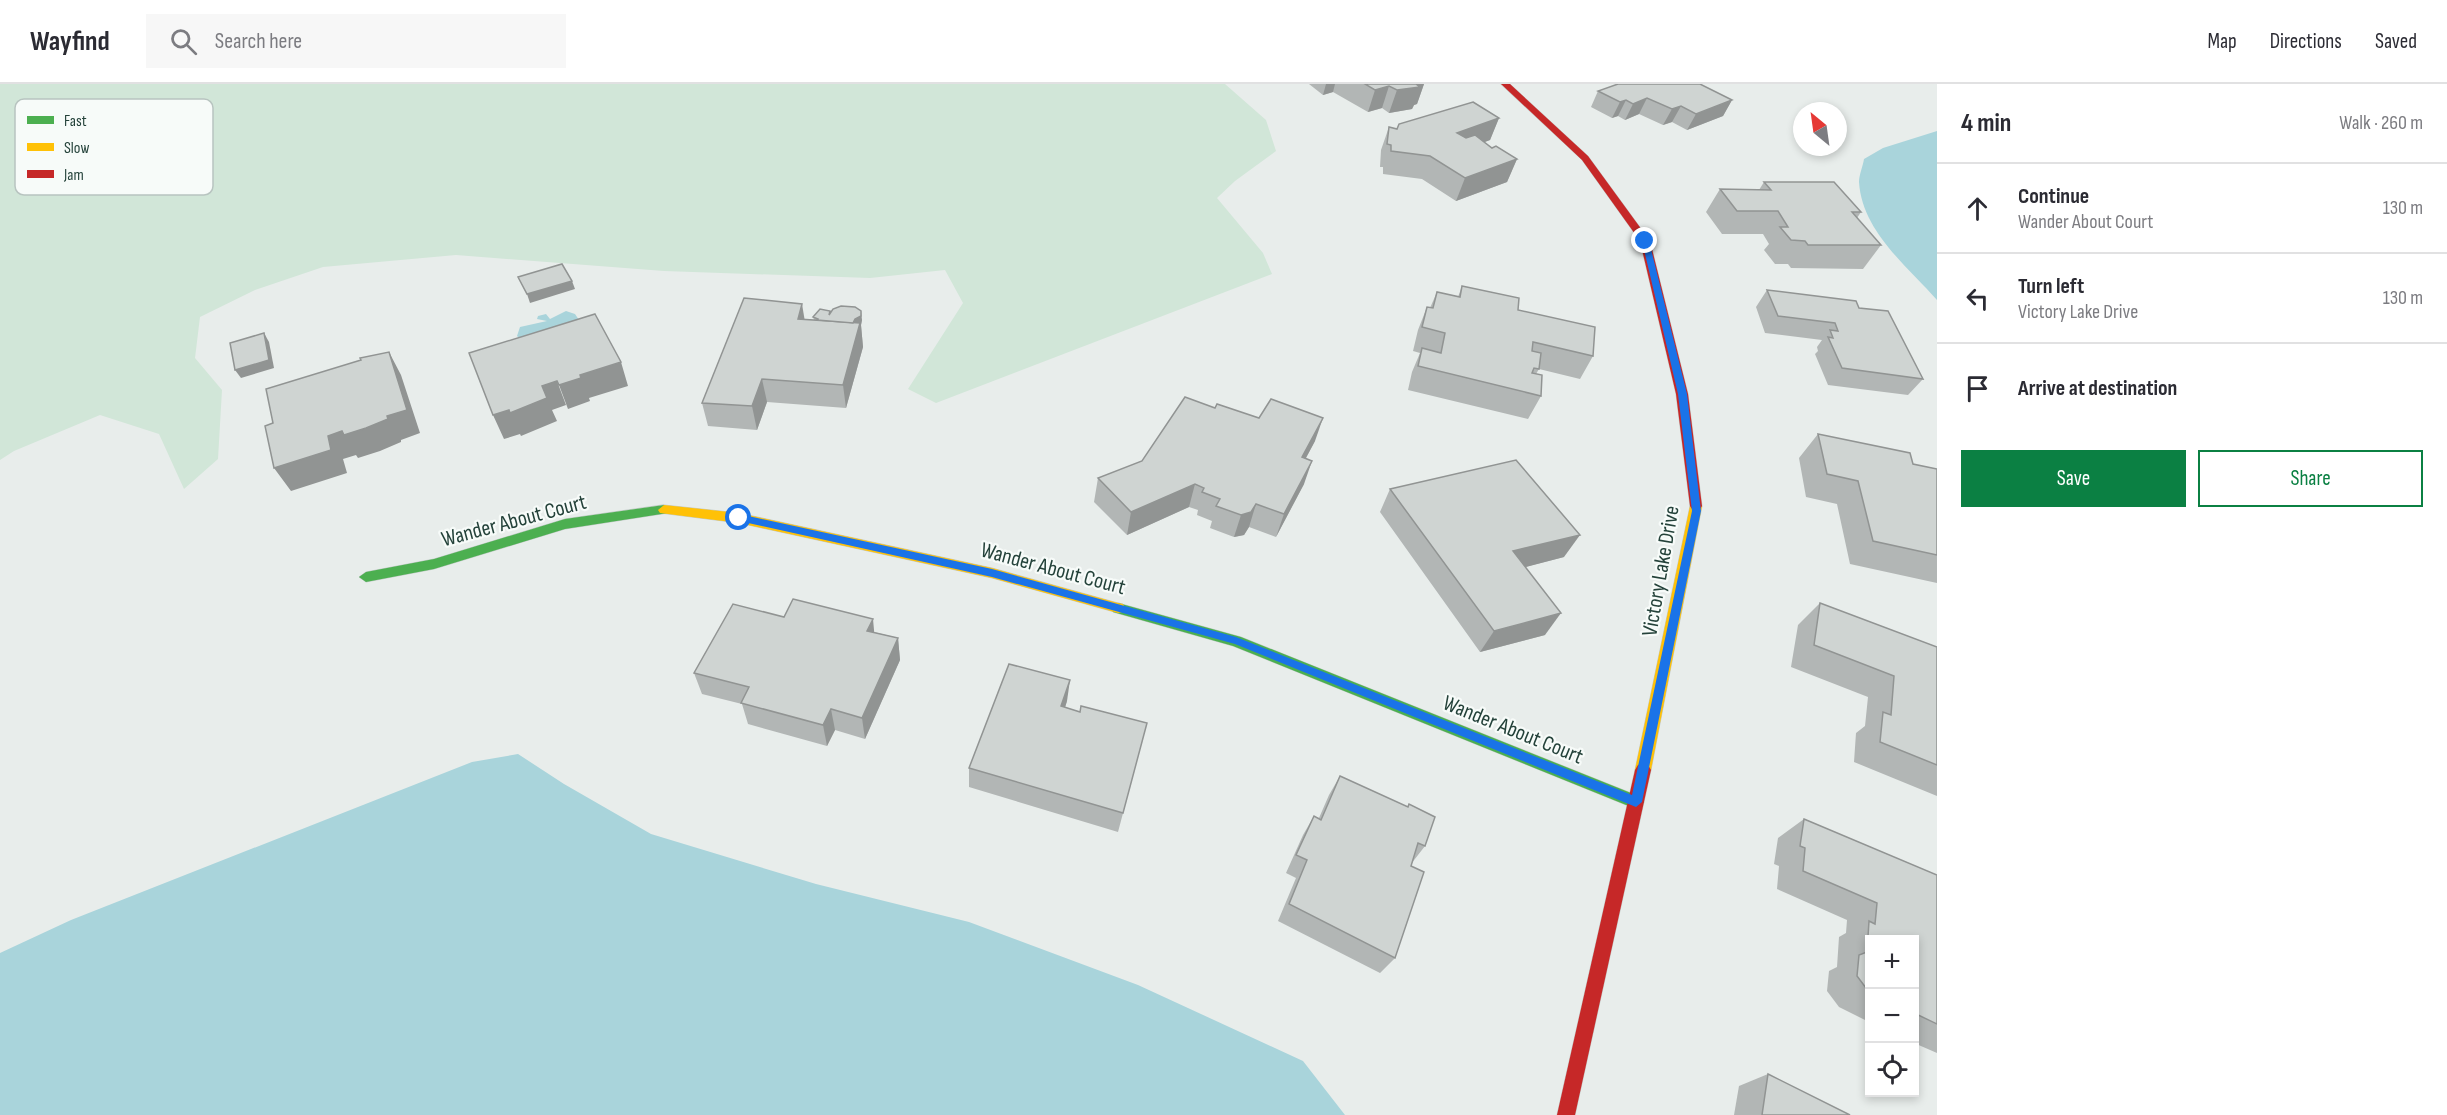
<!DOCTYPE html>
<meta charset="utf-8">
<style>
:root{--surface:#fff;--page:#f7f7f7;--text:#2b2b33;--muted:#7c7c81;--line:#e1e1e2;--accent:#0b8043}
body{margin:0;font-family:"Sofia Sans Condensed",sans-serif;background:var(--page);color:var(--text)}
.controls{position:absolute;right:18px;bottom:18px;display:grid;overflow:hidden;border-radius:0px;box-shadow:0 3px 9px #0003}
.controls button{width:54px;height:54px;display:grid;place-items:center;padding:0;border:0;border-bottom:2px solid var(--line);background:var(--surface);color:var(--text);font:30px sans-serif}
.compass{position:absolute;left:1793px;top:18px;width:54px;height:54px;border-radius:50%;background:var(--surface);box-shadow:0 3px 9px #0003;rotate:331deg}
.stop{position:absolute;width:18px;height:18px;margin:-14px;border:4px solid #1a73e8;border-radius:50%;background:#fff}
.stop.end{background:#1a73e8;border-color:#fff;box-shadow:0 2px 6px #0008}
.list{margin:0;padding:0;list-style:none}
h2{display:flex;justify-content:space-between;align-items:center;height:78px;margin:0;padding:0 24px;font-size:26px}
h2 small{font-size:20px;font-weight:400;color:var(--muted)}
.list li{display:grid;grid-template-columns:39px 1fr auto;gap:18px;align-items:center;box-sizing:border-box;height:90px;padding:0 24px;border-top:2px solid var(--line)}
.list b{display:block;font-size:22px;white-space:nowrap}
.list p{margin:0;font-size:20px;white-space:nowrap;color:var(--muted)}
.list em{font-size:20px;font-style:normal;color:var(--muted)}
.actions{display:flex;gap:12px;padding:18px 24px}
.actions a{flex:1;padding:14px 0;border:2px solid var(--accent);border-radius:0px;text-align:center;font-size:21px;color:var(--accent)}
.actions .main{background:var(--accent);color:#fff}
.icon{flex:none;width:33px;height:33px;fill:none;stroke:currentColor;stroke-width:2;stroke-linecap:round;stroke-linejoin:round}
.map{position:relative;flex:none;width:1937px;height:1031px;overflow:hidden}
header{display:flex;align-items:center;gap:36px;box-sizing:border-box;height:84px;padding:0 30px;background:var(--surface);border-bottom:2px solid var(--line)}
header strong{font-size:28px}
nav{display:flex;gap:33px;margin-inline-start:auto;font-size:21px}
.search{width:420px;height:54px;background:var(--page);display:flex;align-items:center;gap:15px;box-sizing:border-box;padding:0 21px;border-radius:0px;color:var(--muted);font-size:22px}
main{display:flex}
aside{flex:1;background:var(--surface)}
.map>svg:first-child{display:block}
.green{fill:#d1e6d8}
.water{fill:#a9d4db}
.lines{fill:none;stroke-linecap:round;stroke-linejoin:round}
.fast-casing{stroke:#c3cbc8;stroke-width:1}
.slow-casing{stroke:#c3cbc8;stroke-width:1}
.jam-casing{stroke:#c3cbc8;stroke-width:1}
.fast{fill:#4caf50;fill-rule:evenodd}
.slow{fill:#ffc107;fill-rule:evenodd}
.jam{fill:#c62828;fill-rule:evenodd}
.wall{fill:#b2b6b5}
.shaded-wall{fill:#919493}
.building{fill:#cfd4d2;stroke:#919493;stroke-width:1.5}
.route{fill:#1a73e8}
.labels{text-anchor:middle;dominant-baseline:central;stroke-width:4.5;stroke-linejoin:round;paint-order:stroke}
.street-label{font-size:22px;fill:#24423a;stroke:#f7fbf9}
.key{fill:#f7fbf9;stroke:#b8c4c0;stroke-width:1.5}
.key-label{font-size:16px;fill:#24423a}
</style>
<header>
<strong>Wayfind</strong>
<div class="search"><svg class="icon" aria-label="search" viewBox="0 0 24 24"><circle cx="10" cy="10" r="6"/><path d="M15 15l6 6"/></svg>Search here</div>
<nav><a>Map</a><a>Directions</a><a>Saved</a></nav>
</header>
<main>
<div class="map">
<svg width="1937" height="1031" viewBox="0 0 1937 1031">
<rect width="100%" height="100%" fill="#e8edeb"/>
<path class="green" d="M0 0H1225L1266 36 1276 67 1235 97 1217 114 1263 169 1272 190 936 319 908 305 963 219 945 186 870 194 664 187 456 171 323 183 255 206 200 233 195 274 222 306 218 375 184 405 159 350 100 331 14 367 0 376Z"/>
<g class="water">
<path d="M1937 47V216C1907 182 1862 147 1859 98 1859 91 1863 82 1864 75L1883 64Z"/>
<path d="M566 227 575 230 579 236 519 254 517 252 520 243 547 237 537 235 538 232 546 230 550 235Z"/>
<path d="M518 670 564 700 651 750 816 800 969 838 1138 901 1303 977 1345 1031H0V869L71 836 472 678Z"/>
</g>
<g class="lines">
<defs>
<g id="fast">
<path d="M664 421 670 426 668 429 565 445 434 485 366 498 359 493 366 488 434 475 565 435Z"/>
<path d="M1118 519 1241 553 1641 713 1644 718 1641 723 1636 725 1233 562 1113 528 1111 524 1113 520Z"/>
</g>
<g id="slow">
<path d="M1696 417 1702 422 1651 686 1648 691 1643 693 1638 691 1635 686 1690 422Z"/>
<path d="M664 421 739 429 992 484 1118 519 1123 520 1125 524 1123 528 1118 529 992 494 739 439 660 429 658 426Z"/>
</g>
<g id="jam">
<path d="M1501 0H1510L1588 72 1650 157 1688 310 1702 422 1700 425H1692L1690 422 1676 310 1640 157 1582 76Z"/>
<path d="M1643 679 1648 681 1651 686 1575 1031H1557L1635 686 1638 681Z"/>
</g>
</defs>
<use href="#fast" class="fast-casing"/>
<use href="#slow" class="slow-casing"/>
<use href="#jam" class="jam-casing"/>
<use href="#fast" class="fast"/>
<use href="#slow" class="slow"/>
<use href="#jam" class="jam"/>
</g>
<g class="wall">
<path d="M1309 0H1424L1417 20 1414 21 1412 25 1389 29 1382 24 1368 28 1333 8 1323 11Z"/>
<path d="M1598 7 1732 16 1723 32 1687 46 1672 38 1663 41 1639 30 1625 36 1618 32 1612 34 1591 23Z"/>
<path d="M1499 34 1490 56 1484 58 1492 64 1517 75 1507 98 1456 117 1422 95 1383 90V83H1380L1381 66 1389 43 1397 45Z"/>
<path d="M1764 98 1861 128 1857 134 1881 161 1863 185 1791 184 1788 180H1775L1764 166 1769 160 1763 150H1722L1706 128 1720 105 1759 106Z"/>
<path d="M1462 202 1518 226 1593 272 1580 295 1539 285 1536 290 1541 312 1528 335 1408 306 1412 288 1420 269 1413 267 1418 246 1427 223 1430 224 1437 208 1458 213Z"/>
<path d="M1767 206 1859 224 1923 295 1908 311 1828 301 1815 270 1818 267 1817 263 1822 256 1765 249 1756 223Z"/>
<path d="M830 227V229L862 236 861 241 863 263 846 324 767 318 757 346 708 342 702 319 805 235 814 236 813 233Z"/>
<path d="M1215 324 1315 357 1306 374 1304 400 1276 453 1249 443 1244 451 1234 453 1210 444 1212 437 1197 431 1198 426 1189 423 1127 451 1094 418 1098 394 1142 377Z"/>
<path d="M1818 350 1913 380 1937 385V499L1850 480 1837 420 1806 413 1799 374Z"/>
<path d="M1390 405 1564 473 1525 483 1545 551 1480 568 1380 428Z"/>
<path d="M1820 519 1937 563V712L1854 678 1856 649 1865 642 1868 613 1791 583 1798 541Z"/>
<path d="M784 533 874 548 898 554 900 576 865 655 835 646 827 662 748 640 742 620 702 610 694 589Z"/>
<path d="M1067 617 1065 623 1080 628 1147 639 1118 748 969 703V684Z"/>
<path d="M1340 692 1407 723 1409 720 1425 762 1411 780 1395 874 1380 889 1278 837 1296 794 1286 789 1303 751 1314 732 1319 734 1329 711Z"/>
<path d="M1804 735 1937 791V969L1914 959V855H1869V938L1839 923 1827 907 1829 887 1837 883 1839 853 1846 849 1847 836 1777 805 1779 782 1774 780 1778 754Z"/>
<path d="M1768 990 1850 1031H1734L1739 1002Z"/>
</g>
<g class="shaded-wall">
<path d="M1326 0H1335L1333 8 1323 11Z"/>
<path d="M1413 0H1424L1417 20 1414 21 1412 25 1389 29 1397 6Z"/>
<path d="M1389 2 1382 24 1368 28 1375 6Z"/>
<path d="M1647 14 1639 30 1625 36 1633 20Z"/>
<path d="M1626 16 1618 32 1612 34 1620 18Z"/>
<path d="M1732 16 1723 32 1687 46 1696 30Z"/>
<path d="M1681 22 1672 38 1663 41 1672 25Z"/>
<path d="M1499 34 1490 56 1449 72 1457 49Z"/>
<path d="M1517 75 1507 98 1456 117 1465 94Z"/>
<path d="M572 197 575 205 530 219 527 210Z"/>
<path d="M802 220 806 244 798 235Z"/>
<path d="M861 227 862 236 861 241 863 263 846 324 843 301 826 257 855 235Z"/>
<path d="M264 249 269 258 274 284 241 294 235 286Z"/>
<path d="M389 268 401 291 420 349 401 356V358L380 367 358 374 356 371 343 375 347 389 291 407 274 384 328 352Z"/>
<path d="M621 278 628 302 589 314 590 317 568 325 559 301 580 291Z"/>
<path d="M762 295 767 318 757 346 752 322Z"/>
<path d="M557 297 566 321 552 326 557 337 521 352 520 350 504 355 493 331 542 302Z"/>
<path d="M1323 334 1315 357 1294 396 1302 373Z"/>
<path d="M1312 377 1304 400 1276 453 1284 430Z"/>
<path d="M1195 400 1189 423 1127 451 1131 428Z"/>
<path d="M1256 420 1249 443 1244 451 1234 453 1241 431Z"/>
<path d="M1580 451 1564 473 1499 490 1513 467Z"/>
<path d="M1561 529 1545 551 1480 568 1494 547Z"/>
<path d="M873 535 875 557 867 547Z"/>
<path d="M898 554 900 576 865 655 862 634Z"/>
<path d="M1070 596 1067 617 1059 643 1061 622Z"/>
<path d="M831 625 835 646 827 662 823 641Z"/>
</g>
<g class="building">
<path d="M1365 0H1418H1416L1420 3 1397 6 1389 2 1375 6Z"/>
<path d="M1618 0H1700L1732 16 1696 30 1681 22 1672 25 1647 14 1633 20 1626 16 1620 18 1598 7Z"/>
<path d="M1473 18 1499 34 1457 49 1466 54 1475 51 1492 64 1496 62 1517 75 1465 94 1430 72 1391 67V61L1387 60 1389 43 1397 45 1399 40Z"/>
<path d="M1764 98H1834L1861 128H1852L1881 161H1808L1805 157 1791 156 1780 143H1788L1778 127H1737L1720 105 1771 106Z"/>
<path d="M562 180 572 197 527 210 518 193Z"/>
<path d="M1462 202 1519 214 1518 226 1595 243 1593 272 1533 258 1532 267 1541 269 1539 285 1534 284 1532 289 1542 291 1541 312 1418 282 1422 264 1441 269 1445 249 1422 243 1427 223 1433 224 1437 208 1460 213Z"/>
<path d="M1767 206 1856 217 1859 224 1888 227 1923 295 1842 284 1828 253 1833 254 1830 246 1838 247 1835 239 1778 232Z"/>
<path d="M744 214 802 220 798 235 860 239 843 301 762 295 752 322 702 319Z"/>
<path d="M841 222 855 223 861 227V232L855 235 853 239 817 236 818 235 813 233 820 225 830 227 829 231 833 225Z"/>
<path d="M595 230 621 278 580 291 581 294 559 301 557 297 542 302 547 314 510 329 509 326 493 331 469 269Z"/>
<path d="M264 249 269 276 235 286 230 259Z"/>
<path d="M389 268 407 326 387 332 388 335 366 344 344 351 342 347 328 352 331 366 274 384 265 342 273 339 266 305 361 276 360 274Z"/>
<path d="M1185 313 1215 324 1217 320 1259 334 1271 315 1323 334 1302 373 1312 377 1284 430 1256 420 1251 428 1241 431 1216 422 1220 415 1202 408 1204 404 1195 400 1131 428 1098 394 1142 377Z"/>
<path d="M1818 350 1910 369 1913 380 1937 385V471L1873 457 1858 397 1827 390Z"/>
<path d="M1516 376 1580 451 1513 467 1561 529 1494 547 1390 405Z"/>
<path d="M793 515 873 535 867 547 898 554 862 634 831 625 823 641 741 619 749 603 694 589 733 520 784 533Z"/>
<path d="M1820 519 1937 563V681L1880 658 1883 628 1891 631 1894 592 1814 561Z"/>
<path d="M1009 580 1070 596 1061 622 1080 628 1081 622 1147 639 1123 729 969 684Z"/>
<path d="M1340 692 1408 723 1409 720 1435 733 1425 762 1418 759 1411 782 1424 788 1395 874 1289 820 1307 776 1296 771 1314 732 1321 736Z"/>
<path d="M1804 735 1937 791V940L1914 929V855H1869V908L1857 892 1859 871 1867 868 1869 837 1875 840 1877 819 1803 787 1805 764 1800 762Z"/>
<path d="M1768 990 1850 1031H1762Z"/>
</g>
<path class="route" d="M1645 155 1649 157 1687 310 1701 427 1642 718 1636 723 1235 560 992 493 739 437 734 434 739 430 992 485 1236 553 1632 711 1692 427 1678 310 1642 157Z"/>
<g class="labels">
<g class="street-label">
<text transform="translate(514 437) rotate(-15)">Wander About Court</text>
<text transform="translate(1053 485) rotate(15)">Wander About Court</text>
<text transform="translate(1661 487) rotate(-80)">Victory Lake Drive</text>
<text transform="translate(1513 646) rotate(22)">Wander About Court</text>
</g>
</g>
<rect x="15" y="15" width="198" height="96" rx="9" class="key"/>
<rect x="27" y="32" width="27" height="8" fill="#4caf50"/>
<rect x="27" y="59" width="27" height="8" fill="#ffc107"/>
<rect x="27" y="86" width="27" height="8" fill="#c62828"/>
<g class="key-label">
<text x="64" y="42">Fast</text>
<text x="64" y="69">Slow</text>
<text x="64" y="96">Jam</text>
</g>
</svg>
<div class="controls">
<button>+</button>
<button>−</button>
<button><svg class="icon" aria-label="locate" viewBox="0 0 24 24"><circle cx="12" cy="12" r="6"/><path d="M12 2v4M12 18v4M2 12h4M18 12h4"/></svg></button>
</div>
<svg class="compass" viewBox="-18 -18 36 36"><path d="M0-13l5 13h-10z" fill="#e53935"/><path d="M0 13l5-13h-10z" fill="#7c7c81"/></svg>
<div class="stop" style="left:739px;top:434px"></div>
<div class="stop end" style="left:1645px;top:157px"></div>
</div>
<aside>
<h2>4 min<small>Walk · 260 m</small></h2>
<ul class="list">
<li><svg class="icon" aria-label="ahead" viewBox="0 0 24 24"><path d="M12 20V5M6 11l6-6 6 6"/></svg><div><b>Continue</b><p>Wander About Court</p></div><em>130 m</em></li>
<li><svg class="icon" aria-label="left" viewBox="0 0 24 24"><path d="M17 20v-9H6M10 6l-5 5 5 5"/></svg><div><b>Turn left</b><p>Victory Lake Drive</p></div><em>130 m</em></li>
<li><svg class="icon" aria-label="arrive" viewBox="0 0 24 24"><path d="M6 21V4h12l-3 4 3 4H6"/></svg><div><b>Arrive at destination</b></div></li>
</ul>
<div class="actions"><a class="main">Save</a><a>Share</a></div>
</aside>
</main>
